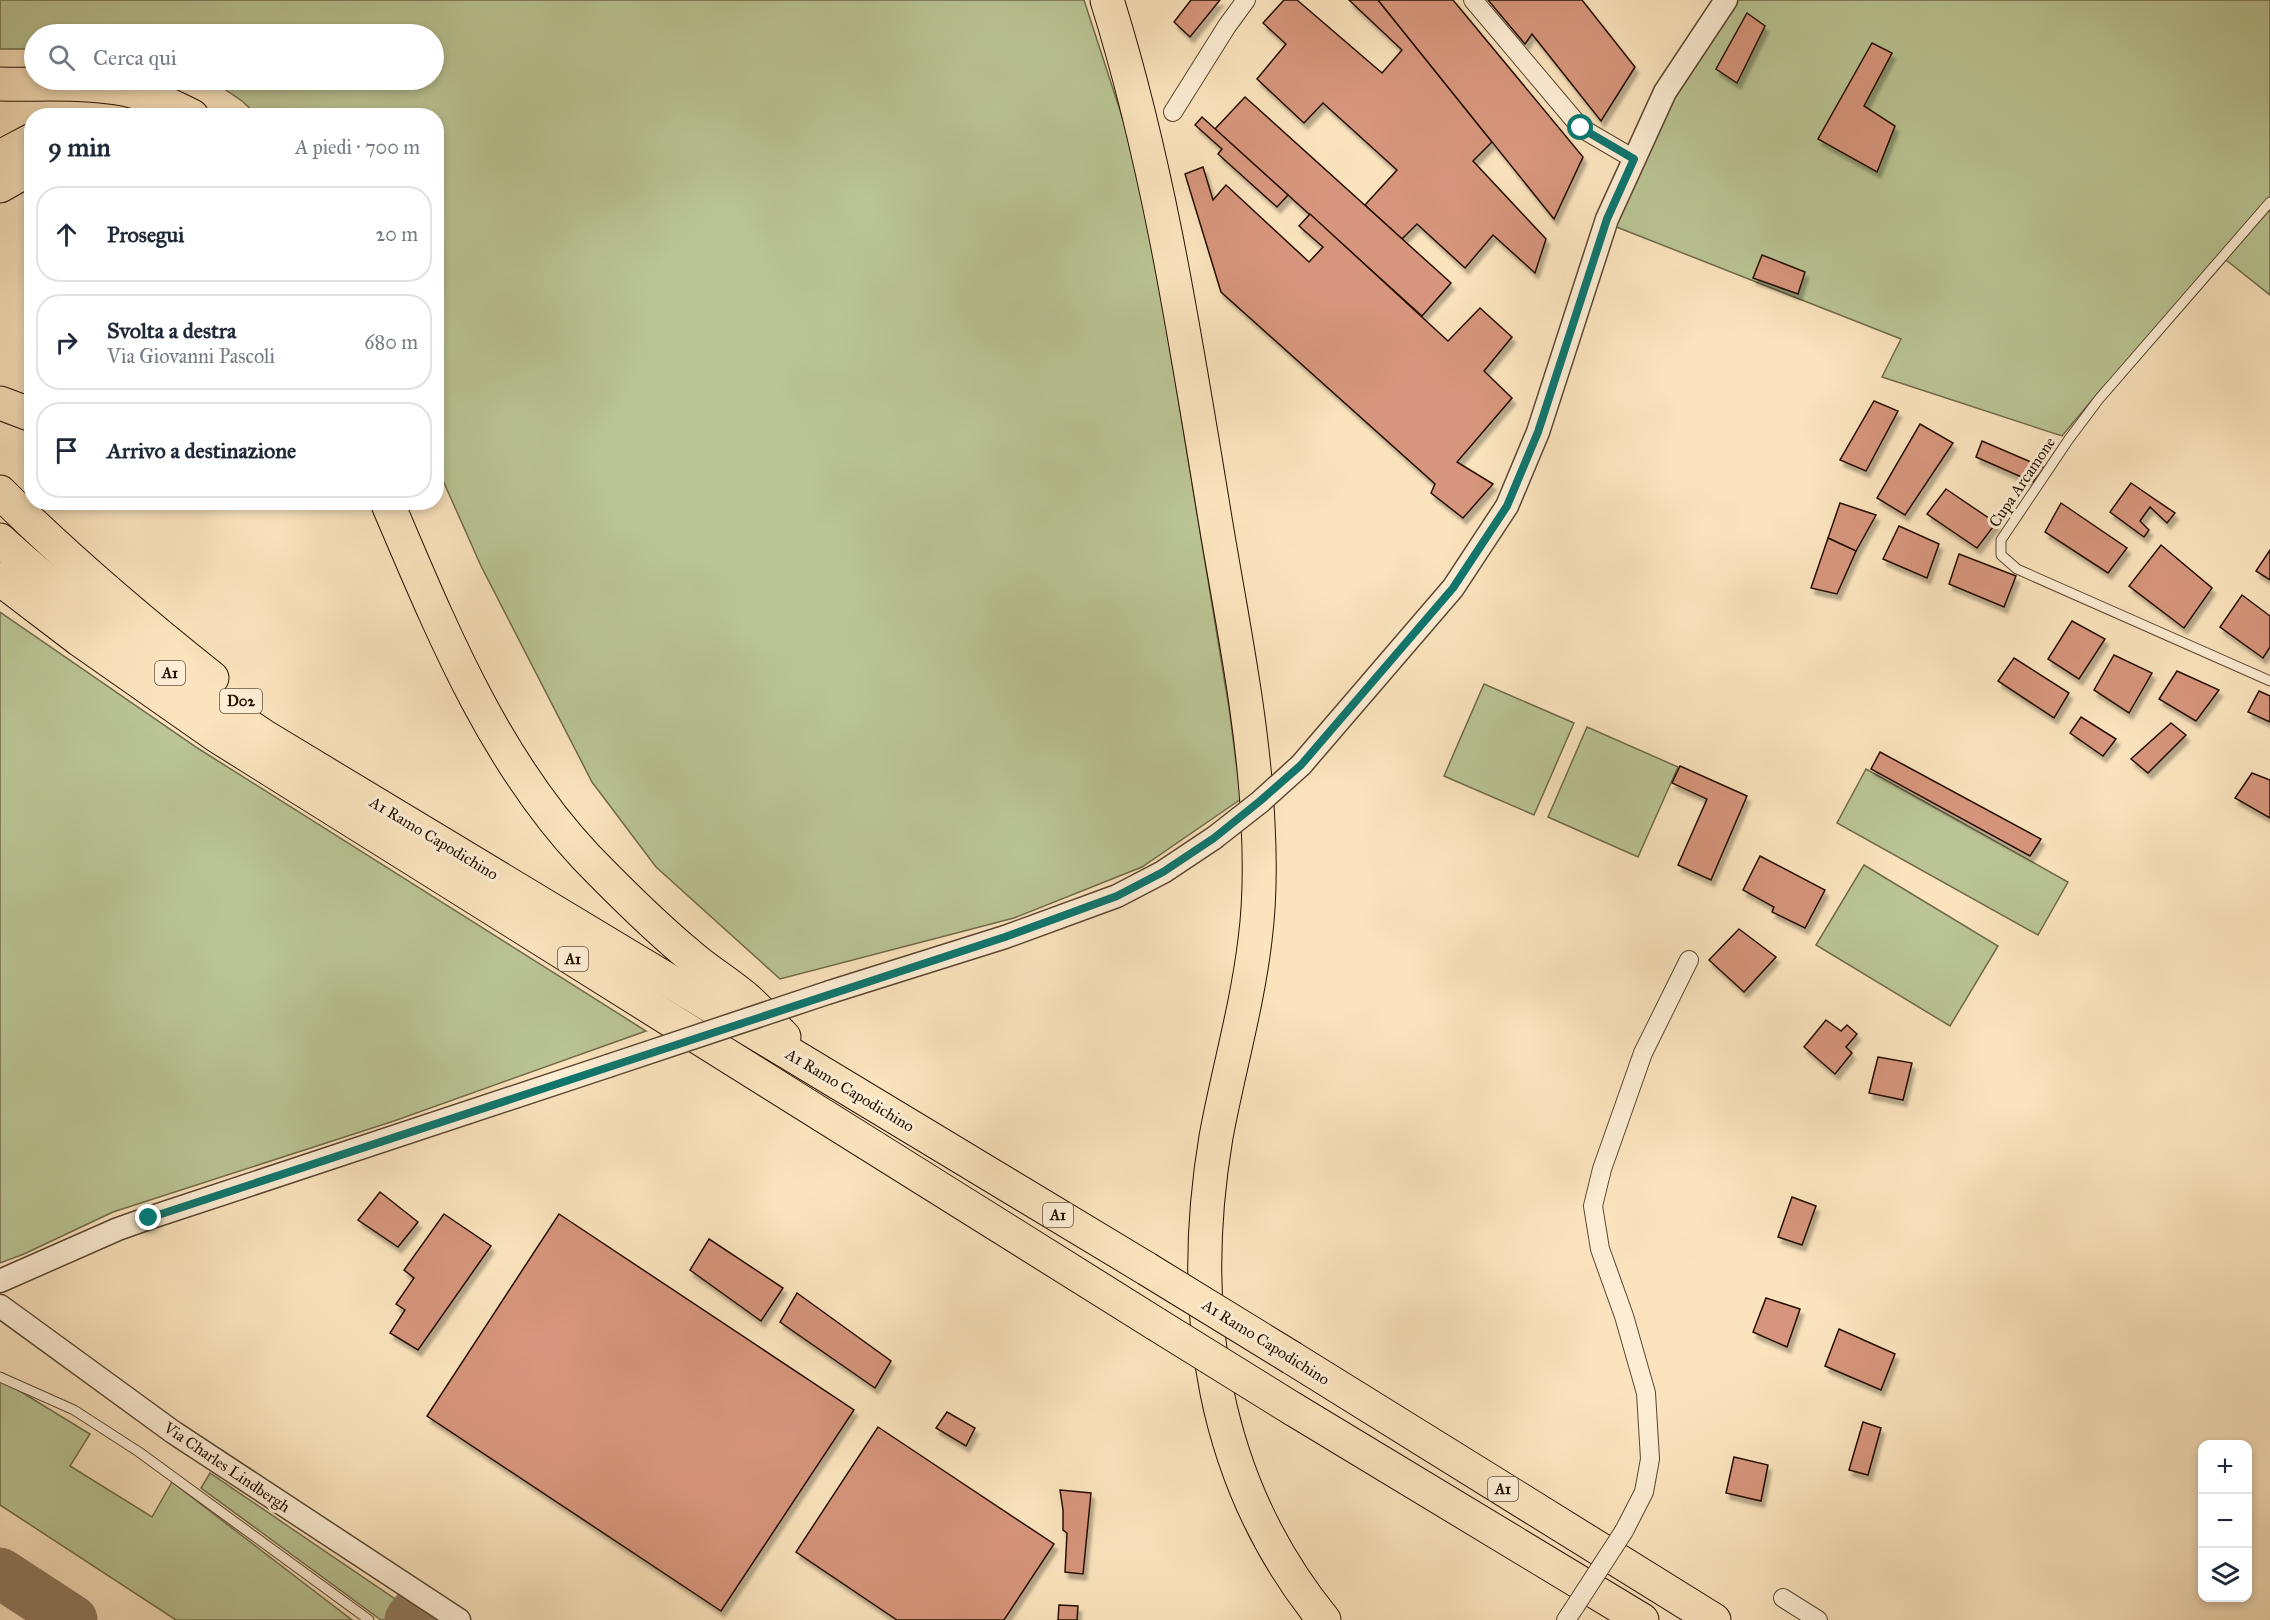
<!DOCTYPE html>
<html lang="it">
<meta charset="utf-8">
<style>
:root{--surface:#fff;--page:#f2f2f3;--text:#1f2937;--muted:#747a83;--line:#e0e1e3}
body{margin:0;font-family:"IM FELL Great Primer",serif;background:var(--page);color:var(--text)}
.controls{position:absolute;right:18px;bottom:18px;display:grid;overflow:hidden;border-radius:12px;box-shadow:0 3px 9px #0003}
.controls button{width:54px;height:54px;display:grid;place-items:center;padding:0;border:0;border-bottom:2px solid var(--line);background:var(--surface);color:var(--text);font:30px sans-serif}
.stop{position:absolute;width:18px;height:18px;margin:-14px;border:4px solid #0f766e;border-radius:50%;background:#fff}
.stop.end{background:#0f766e;border-color:#fff;box-shadow:0 2px 6px #0008}
.list{margin:0;padding:0;list-style:none}
h2{display:flex;justify-content:space-between;align-items:center;height:78px;margin:0;padding:0 24px;font-size:26px}
h2 small{font-size:20px;font-weight:400;color:var(--muted)}
.list li{display:grid;grid-template-columns:39px 1fr auto;gap:18px;align-items:center;box-sizing:border-box;height:96px;margin:0 12px 12px;padding:0 12px;border:2px solid var(--line);border-radius:24px}
.list b{display:block;font-size:22px;white-space:nowrap}
.list p{margin:0;font-size:20px;white-space:nowrap;color:var(--muted)}
.list em{font-size:20px;font-style:normal;color:var(--muted)}
.icon{flex:none;width:33px;height:33px;fill:none;stroke:currentColor;stroke-width:2;stroke-linecap:round;stroke-linejoin:round}
.map{position:relative;flex:none;width:2270px;height:1620px;overflow:hidden}
.search{position:absolute;background:var(--surface);box-shadow:0 3px 9px #0003;left:24px;top:24px;width:420px;height:66px;display:flex;align-items:center;gap:15px;box-sizing:border-box;padding:0 21px;border-radius:33px;color:var(--muted);font-size:22px}
.panel{position:absolute;background:var(--surface);box-shadow:0 3px 9px #0003;left:24px;top:108px;width:420px;height:402px;border-radius:24px}
.map>svg:first-child{display:block}
.green{fill:#bac494;stroke:#706a4a;stroke-width:1.5}
.lines{fill:none;stroke-linecap:round;stroke-linejoin:round}
.taxiway{stroke:#907a5f;stroke-width:51}
.building{fill:#d6957c;stroke:#271101;stroke-width:1.5;filter:url(#shadow)}
.service-casing{stroke:#5c4630;stroke-width:11}
.minor-casing{stroke:#5c4630;stroke-width:20}
.tertiary-casing{stroke:#5c4630;stroke-width:25}
.motorway-casing{stroke:#271101;stroke-width:35}
.service{stroke:#fcedd4;stroke-width:9}
.minor{stroke:#fcedd4;stroke-width:18}
.tertiary{stroke:#fcedd4;stroke-width:22}
.motorway{stroke:#fae3bd;stroke-width:33}
.minor-bridge-casing{stroke:#5c4630;stroke-width:20;stroke-linecap:butt}
.tertiary-bridge-casing{stroke:#5c4630;stroke-width:25;stroke-linecap:butt}
.motorway-bridge-casing{stroke:#271101;stroke-width:35;stroke-linecap:butt}
.minor-bridge{stroke:#fcedd4;stroke-width:18}
.tertiary-bridge{stroke:#fcedd4;stroke-width:22}
.motorway-bridge{stroke:#fae3bd;stroke-width:33}
.route{stroke:#0f766e;stroke-width:8}
.labels{text-anchor:middle;dominant-baseline:central;stroke-width:6;stroke-linejoin:round;paint-order:stroke}
.shield{fill:#fcedd4;stroke:#675340;stroke-width:1.5}
.shield-label{font-size:15px;font-weight:bold;fill:#271101}
.street-label{font-size:16px;fill:#271101;stroke:#fcedd4}
</style>
<div class="map">
<svg width="2270" height="1620" viewBox="0 0 2270 1620">
<defs>
<filter id="shadow"><feDropShadow dx="3.5" dy="6" stdDeviation="1.5" flood-color="#0004"/></filter>
</defs>
<rect width="100%" height="100%" fill="#fae3bd"/>
<filter id="stains"><feTurbulence type="fractalNoise" baseFrequency=".00333" numOctaves="4"/><feColorMatrix values="0 0 0 0 .2 0 0 0 0 .09 0 0 0 0 .02 0 0 0 .5 -.17"/></filter>
<radialGradient id="worn" r=".72"><stop offset=".6" stop-color="#630" stop-opacity="0"/><stop offset="1" stop-color="#630" stop-opacity=".3"/></radialGradient>
<g class="green">
<path d="M0 0H1084L1129 138 1150 227 1229 708 1241 799 1142 867 1014 918 780 979 656 867 592 782 481 566 437 467 436 116 257 115 242 101 211 80H434V34H34V49H0Z"/>
<path d="M1737 0H2270V295L2226 260 2110 393 2102 388 2062 436 1882 377 1901 339 1614 226 1675 96Z"/>
<path d="M0 612 199 749 646 1031 394 1121 113 1212 24 1254 0 1263Z"/>
<path d="M1484 684 1574 723 1534 815 1444 776Z"/>
<path d="M1587 727 1678 767 1638 857 1548 817Z"/>
<path d="M1866 769 2068 882 2038 935 1837 823Z"/>
<path d="M1864 865 1998 946 1950 1026 1816 945Z"/>
<path d="M0 1379 90 1434 70 1466 152 1517 172 1482 352 1620H176L0 1505Z"/>
<path d="M210 1473 401 1603 388 1620H381L201 1488Z"/>
</g>
<g class="lines">
<g class="taxiway">
<path d="M0 1573 72 1620"/>
<path d="M410 1620 415 1613"/>
</g>
</g>
<g class="building">
<path d="M1191 0H1220L1190 37 1174 22Z"/>
<path d="M1284 0H1297L1382 73 1402 50 1349 0H1378L1492 142 1473 161 1546 239 1535 273 1493 235 1465 268 1417 224 1402 239 1365 205 1397 170 1323 103 1304 123 1257 79 1286 44 1263 23Z"/>
<path d="M1378 0H1453L1583 157 1554 219Z"/>
<path d="M1488 0H1582L1635 67 1601 121 1532 34 1525 44Z"/>
<path d="M1747 13 1765 26 1737 83 1716 69Z"/>
<path d="M1872 43 1892 53 1864 106 1895 126 1877 172 1818 139Z"/>
<path d="M1245 97 1451 283 1422 316 1215 129Z"/>
<path d="M1202 117 1288 195 1277 207 1218 154 1222 149 1195 125Z"/>
<path d="M1203 167 1213 200 1226 185 1309 262 1323 247 1299 226 1310 214 1448 341 1480 308 1512 337 1484 371 1512 398 1457 462 1493 484 1463 518 1431 493 1435 484 1221 292 1185 174Z"/>
<path d="M1762 255 1805 272 1798 294 1753 278Z"/>
<path d="M1874 401 1898 411 1866 471 1840 460Z"/>
<path d="M1920 424 1953 443 1905 515 1877 498Z"/>
<path d="M1982 441 2045 468 2033 482 1976 457Z"/>
<path d="M2131 483 2175 513 2167 523 2150 507 2140 521 2149 530 2144 537 2110 512Z"/>
<path d="M1946 489 1996 523 1977 548 1927 514Z"/>
<path d="M1840 503 1876 515 1856 551 1828 538Z"/>
<path d="M2061 503 2127 548 2108 573 2045 532Z"/>
<path d="M1899 526 1939 544 1927 578 1883 559Z"/>
<path d="M1828 538 1856 551 1837 594 1811 588Z"/>
<path d="M2161 545 2212 588 2184 628 2129 586Z"/>
<path d="M2270 550V580L2256 571Z"/>
<path d="M1959 554 2016 576 2004 607 1949 584Z"/>
<path d="M2242 595 2270 616V647L2263 658 2220 627Z"/>
<path d="M2072 621 2105 639 2079 679 2048 659Z"/>
<path d="M2114 655 2152 673 2129 713 2094 690Z"/>
<path d="M2014 658 2069 693 2054 718 1998 681Z"/>
<path d="M2177 671 2219 690 2196 721 2159 699Z"/>
<path d="M2259 691 2270 696V722L2248 712Z"/>
<path d="M2081 717 2116 739 2103 756 2070 733Z"/>
<path d="M2171 723 2186 735 2148 773 2131 759Z"/>
<path d="M1880 752 2041 839 2030 856 1871 769Z"/>
<path d="M1680 766 1747 796 1711 880 1678 865 1707 799 1672 783Z"/>
<path d="M2252 773 2270 780V818L2235 798Z"/>
<path d="M1760 856 1825 890 1805 928 1772 912 1774 907 1743 890Z"/>
<path d="M1739 929 1776 957 1744 992 1709 960Z"/>
<path d="M1826 1020 1841 1031 1847 1025 1857 1034 1846 1047 1852 1053 1835 1074 1804 1047Z"/>
<path d="M1878 1057 1912 1063 1903 1100 1869 1093Z"/>
<path d="M380 1192 418 1222 398 1247 358 1220Z"/>
<path d="M1792 1197 1816 1206 1802 1245 1778 1237Z"/>
<path d="M444 1214 491 1246 418 1350 390 1333 405 1310 396 1304 414 1278 404 1270Z"/>
<path d="M559 1214 854 1410 721 1611 427 1416Z"/>
<path d="M709 1239 783 1288 761 1321 690 1270Z"/>
<path d="M797 1293 891 1361 875 1388 780 1322Z"/>
<path d="M1766 1298 1800 1309 1787 1347 1753 1332Z"/>
<path d="M1839 1329 1895 1354 1881 1390 1825 1366Z"/>
<path d="M947 1412 975 1428 966 1446 936 1428Z"/>
<path d="M1863 1422 1881 1428 1868 1475 1849 1470Z"/>
<path d="M878 1427 1054 1544 1004 1620H897L796 1552Z"/>
<path d="M1734 1457 1768 1465 1761 1501 1726 1493Z"/>
<path d="M1060 1490 1091 1493 1083 1574 1065 1572 1067 1533 1063 1530V1510Z"/>
<path d="M1059 1605 1078 1606 1077 1620H1058Z"/>
</g>
<g class="lines">
<defs>
<g id="service">
<path d="M2270 202 2099 399 2069 439 2001 540V555L2017 569 2270 681"/>
<path d="M0 1377 74 1410 139 1452 369 1620"/>
</g>
<g id="minor">
<path d="M1473 0 1581 128 1634 159"/>
<path d="M1173 112 1227 26 1246 0"/>
<path d="M1624 1531 1644 1492 1650 1459 1646 1393 1624 1316 1600 1249 1593 1206 1602 1169 1643 1053 1689 960"/>
<path d="M1783 1598 1818 1620"/>
<path d="M1566 1620 1576 1605"/>
</g>
<g id="tertiary">
<path d="M1301 765 1453 588 1507 506 1538 432 1607 219 1665 92 1726 0"/>
<path d="M830 992 1005 937 1117 896 1163 872 1214 838"/>
<path d="M0 1281 118 1229 149 1218 608 1066"/>
<path d="M0 1306 173 1432 459 1620"/>
</g>
<g id="motorway">
<path d="M1107 0C1158 163 1184 331 1212 500 1229 607 1253 715 1258 823 1260 861 1260 902 1255 940 1247 1007 1228 1072 1216 1137 1187 1310 1211 1481 1324 1620"/>
<path d="M0 84C39 85 79 82 117 88 144 92 168 104 192 116"/>
<path d="M0 157 32 140"/>
<path d="M0 186 21 174 32 171"/>
<path d="M0 403 32 415"/>
<path d="M0 492C67 559 138 619 212 678"/>
<path d="M387 502C440 626 492 757 586 857 619 891 652 924 688 954 707 971 730 984 749 1001 761 1012 772 1025 784 1037"/>
<path d="M0 540C81 615 174 676 265 737L1147 1269"/>
<path d="M0 579 80 640 217 736 1156 1324"/>
<path d="M1292 1358 1714 1620"/>
<path d="M1293 1409 1642 1620"/>
</g>
</defs>
<use href="#service" class="service-casing"/>
<use href="#minor" class="minor-casing"/>
<use href="#tertiary" class="tertiary-casing"/>
<use href="#motorway" class="motorway-casing"/>
<use href="#service" class="service"/>
<use href="#minor" class="minor"/>
<use href="#tertiary" class="tertiary"/>
<use href="#motorway" class="motorway"/>
<defs>
<path id="minor-bridge" d="M1576 1605 1624 1531"/>
<g id="tertiary-bridge">
<path d="M1214 838 1260 802 1301 765"/>
<path d="M608 1066 830 992"/>
</g>
<g id="motorway-bridge">
<path d="M1147 1269 1292 1358"/>
<path d="M1156 1324 1293 1409"/>
</g>
</defs>
<use href="#minor-bridge" class="minor-bridge-casing"/>
<use href="#tertiary-bridge" class="tertiary-bridge-casing"/>
<use href="#motorway-bridge" class="motorway-bridge-casing"/>
<use href="#minor-bridge" class="minor-bridge"/>
<use href="#tertiary-bridge" class="tertiary-bridge"/>
<use href="#motorway-bridge" class="motorway-bridge"/>
</g>
<g class="lines">
<path class="route" d="M149 1218 1005 937 1117 896 1163 872 1214 838 1260 801 1301 765 1453 588 1507 506 1538 432 1607 219 1634 159 1581 128"/>
</g>
<g class="labels">
<g class="shield">
<rect x="155" y="661" width="30" height="24" rx="4.5"/>
<rect x="220" y="689" width="42" height="24" rx="4.5"/>
<rect x="558" y="947" width="30" height="24" rx="4.5"/>
<rect x="1043" y="1203" width="30" height="24" rx="4.5"/>
<rect x="1488" y="1477" width="30" height="24" rx="4.5"/>
</g>
<g class="shield-label">
<text x="170" y="673">A1</text>
<text x="241" y="701">D02</text>
<text x="573" y="959">A1</text>
<text x="1058" y="1215">A1</text>
<text x="1503" y="1489">A1</text>
</g>
<g class="street-label">
<text transform="translate(2022 482) rotate(-56)">Cupa Arcamone</text>
<text transform="translate(434 838) rotate(31)">A1 Ramo Capodichino</text>
<text transform="translate(850 1090) rotate(31)">A1 Ramo Capodichino</text>
<text transform="translate(1266 1342) rotate(32)">A1 Ramo Capodichino</text>
<text transform="translate(227 1467) rotate(34)">Via Charles Lindbergh</text>
</g>
</g>
<rect width="100%" height="100%" filter="url(#stains)"/>
<rect width="100%" height="100%" fill="url(#worn)"/>
</svg>
<div class="controls">
<button>+</button>
<button>−</button>
<button><svg class="icon" aria-label="layers" viewBox="0 0 24 24"><path d="M12 4l9 5-9 5-9-5zM3 14l9 5 9-5"/></svg></button>
</div>
<div class="stop" style="left:1581px;top:128px"></div>
<div class="stop end" style="left:149px;top:1218px"></div>
<div class="search"><svg class="icon" aria-label="search" viewBox="0 0 24 24"><circle cx="10" cy="10" r="6"/><path d="M15 15l6 6"/></svg>Cerca qui</div>
<section class="panel">
<h2>9 min<small>A piedi · 700 m</small></h2>
<ul class="list">
<li><svg class="icon" aria-label="ahead" viewBox="0 0 24 24"><path d="M12 20V5M6 11l6-6 6 6"/></svg><div><b>Prosegui</b></div><em>20 m</em></li>
<li><svg class="icon" aria-label="right" viewBox="0 0 24 24"><path d="M7 20v-9h11M14 6l5 5-5 5"/></svg><div><b>Svolta a destra</b><p>Via Giovanni Pascoli</p></div><em>680 m</em></li>
<li><svg class="icon" aria-label="arrive" viewBox="0 0 24 24"><path d="M6 21V4h12l-3 4 3 4H6"/></svg><div><b>Arrivo a destinazione</b></div></li>
</ul>
</section>
</div>
